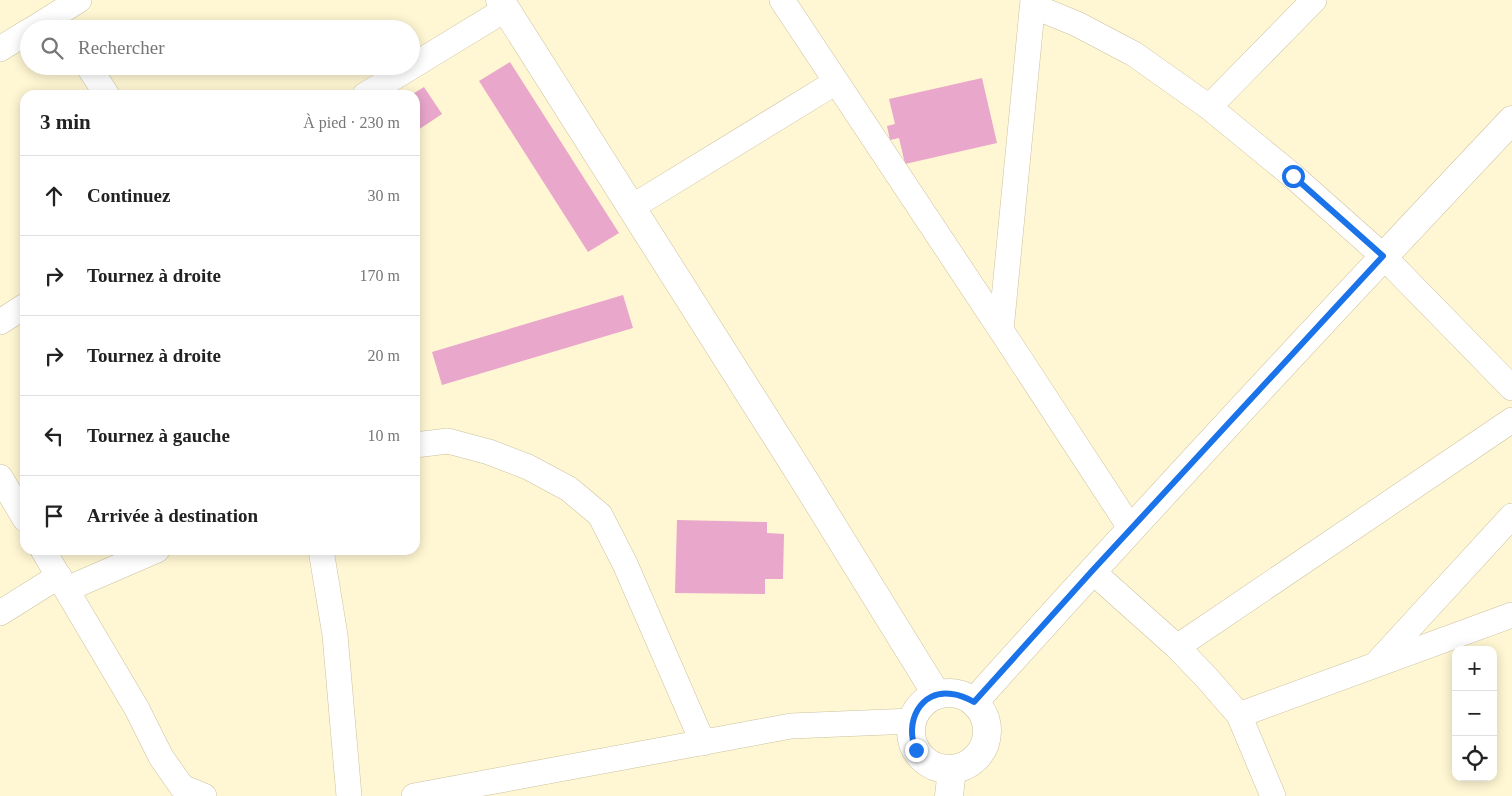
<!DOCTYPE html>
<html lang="fr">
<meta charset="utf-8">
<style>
:root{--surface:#fff;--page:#f6f6f6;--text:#222;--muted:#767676;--line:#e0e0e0}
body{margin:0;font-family:"Times New Roman",serif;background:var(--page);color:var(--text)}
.controls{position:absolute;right:15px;bottom:15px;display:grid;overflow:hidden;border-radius:10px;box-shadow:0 2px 12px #0003}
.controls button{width:45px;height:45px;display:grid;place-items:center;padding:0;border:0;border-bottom:1px solid var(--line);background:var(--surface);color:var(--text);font:25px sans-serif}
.stop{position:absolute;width:15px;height:15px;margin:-11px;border:4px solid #1a73e8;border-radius:50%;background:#fff}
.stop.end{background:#1a73e8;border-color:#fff;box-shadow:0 1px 5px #0008}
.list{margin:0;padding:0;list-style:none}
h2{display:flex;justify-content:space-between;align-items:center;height:65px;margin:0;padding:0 20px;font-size:21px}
h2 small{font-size:16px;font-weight:400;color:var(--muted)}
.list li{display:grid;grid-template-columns:32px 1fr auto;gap:15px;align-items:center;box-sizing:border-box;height:80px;padding:0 20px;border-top:1px solid var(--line)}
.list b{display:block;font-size:19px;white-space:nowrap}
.list em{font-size:16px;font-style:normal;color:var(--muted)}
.icon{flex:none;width:28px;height:28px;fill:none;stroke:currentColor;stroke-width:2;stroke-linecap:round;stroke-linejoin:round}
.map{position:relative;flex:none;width:1512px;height:796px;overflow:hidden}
.search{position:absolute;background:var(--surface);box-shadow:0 2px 12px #0003;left:20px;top:20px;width:400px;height:55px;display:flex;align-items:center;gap:12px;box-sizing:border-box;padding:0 18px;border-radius:28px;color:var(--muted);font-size:19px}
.panel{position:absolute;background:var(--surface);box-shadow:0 2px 12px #0003;left:20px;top:90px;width:400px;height:465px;border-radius:15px}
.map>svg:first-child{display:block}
.building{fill:#e8a7cb}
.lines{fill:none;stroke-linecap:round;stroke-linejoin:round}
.minor-casing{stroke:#cbc2a0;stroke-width:26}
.secondary-casing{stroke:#cbc2a0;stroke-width:29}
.minor{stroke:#fff;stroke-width:25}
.secondary{stroke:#fff;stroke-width:28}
.route{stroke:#1a73e8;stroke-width:6}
</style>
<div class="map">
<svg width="1512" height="796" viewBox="0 0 1512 796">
<rect width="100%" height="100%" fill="#fff6d3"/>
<g class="building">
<path d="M510 62 619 233 588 252 479 81Z"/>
<path d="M982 78 997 143 905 164 899 138 890 140 887 126 895 124 889 99Z"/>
<path d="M424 87 442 114 415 132V95H411Z"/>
<path d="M623 295 633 328 442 385 432 352Z"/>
<path d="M677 520 767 522V533L784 534 783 579H765V594L675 593Z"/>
</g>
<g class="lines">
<defs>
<g id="minor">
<path d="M782 0 1001 330"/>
<path d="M1033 0 1001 330 1131 529"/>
<path d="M1033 6 1077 24 1134 54 1209 107 1293 176 1383 256 1512 388"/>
<path d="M33 29 79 0"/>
<path d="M0 49 29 31"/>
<path d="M88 66 107 95"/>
<path d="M365 95 506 9"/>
<path d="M1209 107 1314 0"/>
<path d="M632 207 836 82"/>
<path d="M0 322 25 306"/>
<path d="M415 445 448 441 489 452 528 467 569 489 600 515 625 564 703 743"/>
<path d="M0 477 25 519"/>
<path d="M43 550 137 709 161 757 182 787 204 796"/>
<path d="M321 550 335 635 349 796"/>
<path d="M1092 571 1177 647 1206 677 1239 715 1273 796"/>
<path d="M67 589 157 550"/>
<path d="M0 613 59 576"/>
<path d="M1177 647 1512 420"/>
<path d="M1377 663 1512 516"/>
<path d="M1239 715 1512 615"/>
<path d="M414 796 791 726 912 721"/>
</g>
<g id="secondary">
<path d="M500 0 801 475 937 695"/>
<circle cx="949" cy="731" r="38"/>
<path d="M974 702C1150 506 1331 312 1512 120"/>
<path d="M949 796 952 769"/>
</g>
</defs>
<use href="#minor" class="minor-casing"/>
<use href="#secondary" class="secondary-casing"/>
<use href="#minor" class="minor"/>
<use href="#secondary" class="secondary"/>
</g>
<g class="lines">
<path class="route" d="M916 750C904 723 920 689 952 694 961 695 967 698 974 702L1092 571 1383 256 1293 176"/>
</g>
</svg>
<div class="controls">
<button>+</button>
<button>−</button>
<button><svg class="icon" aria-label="locate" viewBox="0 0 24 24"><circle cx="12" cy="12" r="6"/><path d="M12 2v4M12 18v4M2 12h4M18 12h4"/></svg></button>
</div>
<div class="stop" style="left:1293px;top:176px"></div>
<div class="stop end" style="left:916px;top:750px"></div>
<div class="search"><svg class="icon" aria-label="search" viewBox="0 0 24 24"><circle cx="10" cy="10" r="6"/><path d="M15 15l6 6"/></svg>Rechercher</div>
<section class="panel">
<h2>3 min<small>À pied · 230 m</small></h2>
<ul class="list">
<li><svg class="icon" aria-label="ahead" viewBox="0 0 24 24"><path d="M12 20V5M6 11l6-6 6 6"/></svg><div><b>Continuez</b></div><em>30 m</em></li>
<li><svg class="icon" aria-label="right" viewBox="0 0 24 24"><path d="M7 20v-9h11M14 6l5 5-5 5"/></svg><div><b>Tournez à droite</b></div><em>170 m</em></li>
<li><svg class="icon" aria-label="right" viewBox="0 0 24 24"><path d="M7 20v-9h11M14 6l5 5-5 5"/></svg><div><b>Tournez à droite</b></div><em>20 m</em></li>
<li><svg class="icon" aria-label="left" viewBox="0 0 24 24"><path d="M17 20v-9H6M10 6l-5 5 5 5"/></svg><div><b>Tournez à gauche</b></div><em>10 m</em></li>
<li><svg class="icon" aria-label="arrive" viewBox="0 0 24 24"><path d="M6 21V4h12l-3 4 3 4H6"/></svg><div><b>Arrivée à destination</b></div></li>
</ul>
</section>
</div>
